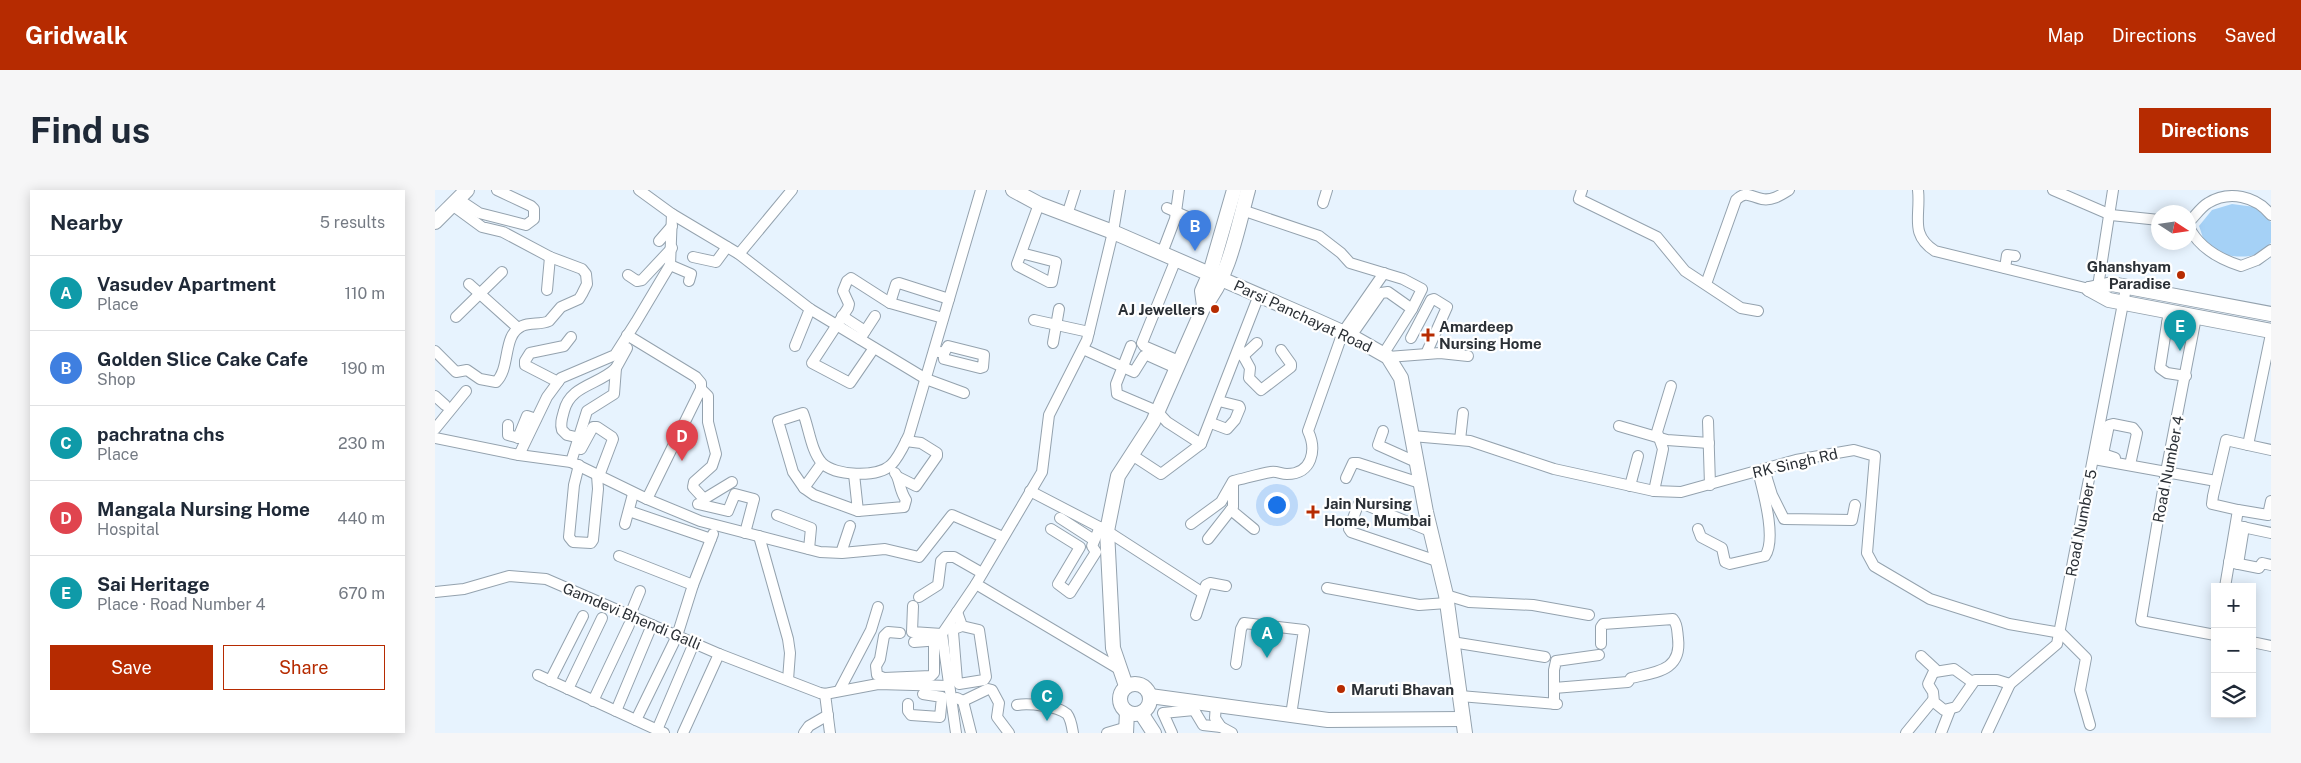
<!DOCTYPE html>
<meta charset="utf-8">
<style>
:root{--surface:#fff;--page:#f6f6f7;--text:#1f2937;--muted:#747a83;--line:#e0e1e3;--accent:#b62b01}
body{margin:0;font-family:"Public Sans",sans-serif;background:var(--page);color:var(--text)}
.controls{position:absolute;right:15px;bottom:15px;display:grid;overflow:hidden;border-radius:0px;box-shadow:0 2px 12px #0003}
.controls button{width:45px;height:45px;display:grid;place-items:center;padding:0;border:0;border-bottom:1px solid var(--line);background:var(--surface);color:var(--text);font:25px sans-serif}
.compass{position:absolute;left:1716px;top:15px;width:45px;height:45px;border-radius:50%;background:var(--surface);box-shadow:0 2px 12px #0003;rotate:102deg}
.you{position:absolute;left:841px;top:314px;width:18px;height:18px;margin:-12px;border:4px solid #fff;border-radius:50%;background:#1a73e8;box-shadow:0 0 0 8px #1a73e833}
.badge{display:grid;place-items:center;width:32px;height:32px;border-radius:50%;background:var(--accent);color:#fff;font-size:16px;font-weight:700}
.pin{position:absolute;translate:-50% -41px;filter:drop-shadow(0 1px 2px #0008)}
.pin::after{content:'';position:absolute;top:26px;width:18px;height:15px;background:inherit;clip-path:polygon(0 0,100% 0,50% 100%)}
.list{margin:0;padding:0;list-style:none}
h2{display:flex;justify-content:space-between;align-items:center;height:65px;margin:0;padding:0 20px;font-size:21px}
h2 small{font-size:16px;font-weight:400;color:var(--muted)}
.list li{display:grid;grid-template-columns:32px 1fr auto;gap:15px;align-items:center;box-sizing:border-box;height:75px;padding:0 20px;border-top:1px solid var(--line)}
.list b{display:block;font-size:19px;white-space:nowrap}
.list p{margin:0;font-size:16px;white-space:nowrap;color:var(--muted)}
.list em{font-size:16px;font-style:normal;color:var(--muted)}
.actions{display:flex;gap:10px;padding:15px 20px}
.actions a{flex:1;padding:11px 0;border:1px solid var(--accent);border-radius:0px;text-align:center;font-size:18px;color:var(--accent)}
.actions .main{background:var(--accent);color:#fff}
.icon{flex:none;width:28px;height:28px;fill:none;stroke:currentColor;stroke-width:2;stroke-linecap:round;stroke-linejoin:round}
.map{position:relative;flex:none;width:1836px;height:543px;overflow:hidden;border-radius:0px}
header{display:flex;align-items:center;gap:30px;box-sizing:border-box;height:70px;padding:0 25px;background:var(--accent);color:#fff}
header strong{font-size:24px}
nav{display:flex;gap:28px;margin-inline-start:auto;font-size:18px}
.intro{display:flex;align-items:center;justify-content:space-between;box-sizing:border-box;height:120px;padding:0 30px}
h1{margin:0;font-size:35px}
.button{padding:12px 22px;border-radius:0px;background:var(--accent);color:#fff;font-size:18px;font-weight:700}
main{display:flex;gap:30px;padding:0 30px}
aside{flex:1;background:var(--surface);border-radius:0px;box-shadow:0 2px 12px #0003}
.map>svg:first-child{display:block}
.green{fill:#a5d1f6}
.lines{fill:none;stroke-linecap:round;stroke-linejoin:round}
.street-casing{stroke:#94a2ae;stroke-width:12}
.secondary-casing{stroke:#94a2ae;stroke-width:16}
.street{stroke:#fff;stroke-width:10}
.secondary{stroke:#fff;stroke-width:14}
.poi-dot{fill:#b62b01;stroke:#fff;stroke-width:2}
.labels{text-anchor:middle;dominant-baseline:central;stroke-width:4.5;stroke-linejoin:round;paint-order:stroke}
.poi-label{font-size:15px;font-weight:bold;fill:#2b3036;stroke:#fff;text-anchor:start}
.street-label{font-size:15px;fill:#2b3036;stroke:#fff}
</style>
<header>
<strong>Gridwalk</strong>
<nav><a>Map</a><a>Directions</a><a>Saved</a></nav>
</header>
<div class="intro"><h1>Find us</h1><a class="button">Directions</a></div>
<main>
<aside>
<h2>Nearby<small>5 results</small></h2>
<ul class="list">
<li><span class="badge" style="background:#0f9aa8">A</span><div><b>Vasudev Apartment</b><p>Place</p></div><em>110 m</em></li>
<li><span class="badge" style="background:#3f7fe0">B</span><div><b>Golden Slice Cake Cafe</b><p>Shop</p></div><em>190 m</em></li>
<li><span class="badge" style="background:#0f9aa8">C</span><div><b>pachratna chs</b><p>Place</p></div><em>230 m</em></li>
<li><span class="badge" style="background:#e0444e">D</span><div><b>Mangala Nursing Home</b><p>Hospital</p></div><em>440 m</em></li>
<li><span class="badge" style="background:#0f9aa8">E</span><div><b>Sai Heritage</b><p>Place · Road Number 4</p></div><em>670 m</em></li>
</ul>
<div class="actions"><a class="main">Save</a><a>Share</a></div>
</aside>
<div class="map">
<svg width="1836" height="543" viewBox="0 0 1836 543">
<rect width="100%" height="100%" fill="#e7f3fe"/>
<path class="green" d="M1797 14 1820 17 1836 32V53C1833 55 1831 59 1828 61 1814 71 1783 67 1772 54 1768 50 1766 41 1764 36L1777 20Z"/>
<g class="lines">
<defs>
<g id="street">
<path d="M204 0 237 24 304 64 375 119 491 189 529 203"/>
<path d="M1147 0 1144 9 1222 47 1250 81 1306 118 1323 121"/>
<path d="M1483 0C1486 26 1474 44 1500 61L1654 99"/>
<path d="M1618 0 1676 25 1724 30"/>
<path d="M23 9 44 23 91 35 99 29V19L96 16 62 0"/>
<path d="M888 13 892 0"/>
<path d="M732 18 766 33"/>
<path d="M807 20 884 46 906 63 915 73 968 89 987 99 977 119"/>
<path d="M632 25 640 0"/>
<path d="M1754 32C1760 26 1766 17 1773 13 1794 0 1821 6 1836 25"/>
<path d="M1754 37C1764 58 1784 69 1806 76L1822 70 1836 60"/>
<path d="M224 51 237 36"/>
<path d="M586 63 621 72 617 92H614L583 76 582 74 604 14"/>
<path d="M727 63 740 29 744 0"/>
<path d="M304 64 357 0"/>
<path d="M258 67 281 72 292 57"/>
<path d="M741 69 707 153 709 156 744 171"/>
<path d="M235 75 256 84 254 91"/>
<path d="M1570 78 1572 65 1580 66"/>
<path d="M193 85 202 91 207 90 237 58"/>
<path d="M34 94 83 138"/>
<path d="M1271 94 1301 10C1311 0 1316 7 1327 9 1337 11 1346 5 1354 0"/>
<path d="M112 100 115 67"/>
<path d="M1662 103 1678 0"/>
<path d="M455 113 461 94 464 93 514 109"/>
<path d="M1734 121 1725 178 1732 183 1751 186"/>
<path d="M407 126 430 141"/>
<path d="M21 127 67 82"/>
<path d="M1761 127 1731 282 1706 431 1780 445"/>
<path d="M599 130 654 142"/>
<path d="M1732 133 1750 136"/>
<path d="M1836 144 1813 255 1836 260"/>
<path d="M916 146 946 103 953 102 977 119 949 163"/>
<path d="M976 148 996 110 999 109 1012 117 991 164"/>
<path d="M425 149 440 126"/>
<path d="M618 153 624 119"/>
<path d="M360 156 375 119"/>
<path d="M696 156 681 194 682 204 722 221 732 232 766 254 824 105"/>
<path d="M439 158 415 193 377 173 413 118 414 114 408 101 412 91 416 88 455 113 508 128"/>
<path d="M804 158 815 178 814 188 826 200 856 177V174L846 160"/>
<path d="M648 159 699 182 709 166 712 165 741 178"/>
<path d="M0 161 21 182 32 180 45 189 61 192C76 178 67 145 87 136 95 132 106 135 114 131L126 117 144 109 147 104 152 94 151 84 147 79 115 67 68 42 47 37 17 15"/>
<path d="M499 161 509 163V169L545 178 548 177 549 165 513 156 509 163"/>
<path d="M808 166 822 153"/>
<path d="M953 167 1005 163 1033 166"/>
<path d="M123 192 90 175V171L95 163 129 156 136 147"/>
<path d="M266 199 273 206V232L281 264 277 276 259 292 258 297 269 309 297 292"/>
<path d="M0 206 10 215"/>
<path d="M1273 231 1275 295"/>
<path d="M776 233 792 239 800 230 805 218 804 216 784 211"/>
<path d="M73 235V245L89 249"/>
<path d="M1184 236 1232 250 1274 253"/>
<path d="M0 239 31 201"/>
<path d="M948 241 943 255 981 272"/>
<path d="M977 246 1035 251 1119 279 1219 301 1246 302 1361 270 1419 260 1440 266 1432 363 1439 376 1495 409 1574 434 1626 443 1651 468 1645 500 1655 535"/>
<path d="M0 248 84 265 136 272 212 309 266 199V193L261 187 192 145"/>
<path d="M83 248 92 226 101 229"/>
<path d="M145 248 132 245 127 240C125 234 127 228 129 221 135 195 164 195 181 178"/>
<path d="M1025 250 1028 223"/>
<path d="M146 259 158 237H162L177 247 178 249 164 286"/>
<path d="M84 265 112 207 126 188 180 165 201 132 235 75 237 24"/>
<path d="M697 265 726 284 766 254"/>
<path d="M1680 268 1668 264 1674 235 1678 234 1698 238 1702 243 1695 275"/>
<path d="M1659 269 1781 291"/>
<path d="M136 272 152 221 179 204 181 178 192 158"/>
<path d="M387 273 369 298 358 282 343 231 368 223C374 238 376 261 387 273 400 286 442 288 456 275 464 267 469 255 474 245L546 0"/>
<path d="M144 275 139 295 134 347 138 352 156 353 158 350 163 299 162 285"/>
<path d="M1329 279 1337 305 1349 329 1417 330 1420 315"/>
<path d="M463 287 481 296 502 266V263L486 253 471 251"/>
<path d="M911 288 918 273H923L985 293"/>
<path d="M1195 296 1203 266"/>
<path d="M369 298 379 305 423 321 419 284"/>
<path d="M595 301 672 341 768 403"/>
<path d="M1219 301 1228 259 1222 242 1236 196"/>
<path d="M212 309 265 331 385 362 407 363 450 359 484 367 517 325 568 347"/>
<path d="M263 314 293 321 300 304 319 309 310 343"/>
<path d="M796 320 819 339"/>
<path d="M1803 320 1777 314 1778 306 1791 250 1813 255"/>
<path d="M194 321 276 349"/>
<path d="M423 321 469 317 471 310C464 300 465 289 460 283"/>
<path d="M342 325 376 338 374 359"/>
<path d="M625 328 659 350"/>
<path d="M190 334 198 304"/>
<path d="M756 334 786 312 798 291C811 288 824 284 836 282 842 281 846 284 852 284 877 284 882 260 873 241L908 142 949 83"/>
<path d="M1803 336 1836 343"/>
<path d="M616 339 645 357 623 394 635 403 661 362 657 356 665 337"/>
<path d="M1263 339 1266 347 1287 358 1290 372 1295 374 1330 366C1342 349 1328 301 1323 281"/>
<path d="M995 341 926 313 923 315 914 339 916 342 1002 371"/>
<path d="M324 346 353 449 355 463 353 490"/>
<path d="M773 349 798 317V292"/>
<path d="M407 360 415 336"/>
<path d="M184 366 258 395 242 446 201 530"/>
<path d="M1794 372 1824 378 1827 373 1836 375"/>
<path d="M1803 374 1809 337"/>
<path d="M258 395 278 344"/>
<path d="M1790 397 1803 320 1833 325 1836 311"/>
<path d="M892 398 984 415 1012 413"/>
<path d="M0 402 29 399 74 386 111 389 284 464 385 503 390 504 443 494 514 496"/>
<path d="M1011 405 1034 412 1098 415 1154 425"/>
<path d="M484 407 503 395 506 371 510 367H519L547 383"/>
<path d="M478 416 477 442 507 444"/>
<path d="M522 422 527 436 519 439 518 442 522 491 524 494 549 490 551 487 544 440 527 436"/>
<path d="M195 425 205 401"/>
<path d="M761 425 771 395 775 393 791 396"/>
<path d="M465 443 453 442 449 446 445 469 441 476 442 485 449 488 496 486 499 483V451"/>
<path d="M479 452 505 450"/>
<path d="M1017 452 1110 467"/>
<path d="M1817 452 1836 456"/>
<path d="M1486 466 1500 479 1493 494 1498 502 1499 512 1509 520 1521 517 1540 490H1562L1575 494"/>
<path d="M801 474 806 439 809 433 869 440 856 525"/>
<path d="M684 479 541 394 607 282 614 225 652 150 678 42 685 0"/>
<path d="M1500 482 1519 479 1537 492"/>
<path d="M103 485 229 543"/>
<path d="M115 491 148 426"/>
<path d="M1119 498 1193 492 1196 488C1221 482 1247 481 1243 448 1242 441 1243 435 1238 429L1168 434 1166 437V454"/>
<path d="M133 499 167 428"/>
<path d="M404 501 436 440 443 417"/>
<path d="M390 504 395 543"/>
<path d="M1025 506 1122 514"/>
<path d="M522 508 528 511 536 543"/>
<path d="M758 510 759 520 768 535 786 537 797 543"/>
<path d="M158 511 194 435"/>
<path d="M528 511 553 499 557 500 564 513 562 527 574 543"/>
<path d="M473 514V521L476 525 505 527 507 507 488 504"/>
<path d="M781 514 780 528 786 537"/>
<path d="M1119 514V480L1121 471 1164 465"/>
<path d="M582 515C594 513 623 516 632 524 636 529 637 537 638 543"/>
<path d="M181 521 217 435"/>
<path d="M222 540 259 453"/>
<path d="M248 543 284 464"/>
<path d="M369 543 374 536 393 525"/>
<path d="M521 543 507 444 541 394"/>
<path d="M672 543 689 538"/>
<path d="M737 543 728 523 759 520"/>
<path d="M1471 543 1498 510"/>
<path d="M1506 543 1515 520"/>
<path d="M1552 543 1575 494 1622 454 1691 98"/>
</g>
<g id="secondary">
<path d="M578 0 604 14 678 42 876 128 916 146 953 167 966 188 991 322 1011 405 1030 543"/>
<path d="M0 32 32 0"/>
<path d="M1654 99 1674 110 1836 141"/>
<path d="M1654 99 1677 94 1836 124"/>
<path d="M769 116 767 101 775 83 799 0"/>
<circle cx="700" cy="509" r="15"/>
<path d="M691 496 678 458 672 341 683 286 718 232 769 116C794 88 803 36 813 0"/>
<path d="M715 506 893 530 1028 529"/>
<path d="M706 523 719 543"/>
<path d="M691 543 692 522"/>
</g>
</defs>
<use href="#street" class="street-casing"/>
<use href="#secondary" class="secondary-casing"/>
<use href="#street" class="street"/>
<use href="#secondary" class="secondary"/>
</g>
<g class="poi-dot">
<circle cx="1746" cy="85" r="5"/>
<circle cx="780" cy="119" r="5"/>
<path d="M990.5 137.5h5v5h5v5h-5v5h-5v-5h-5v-5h5z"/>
<path d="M875.5 314.5h5v5h5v5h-5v5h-5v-5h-5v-5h5z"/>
<circle cx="906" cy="499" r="5"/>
</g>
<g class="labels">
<g class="poi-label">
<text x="1736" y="76" text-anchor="end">Ghanshyam<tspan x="1736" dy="17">Paradise</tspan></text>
<text x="770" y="119" text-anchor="end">AJ Jewellers</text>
<text x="1004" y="136">Amardeep<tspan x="1004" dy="17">Nursing Home</tspan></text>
<text x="889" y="313">Jain Nursing<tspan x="889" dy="17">Home, Mumbai</tspan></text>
<text x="916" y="499">Maruti Bhavan</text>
</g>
<g class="street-label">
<text transform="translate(868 126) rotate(25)">Parsi Panchayat Road</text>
<text transform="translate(1360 273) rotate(-13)">RK Singh Rd</text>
<text transform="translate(1733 279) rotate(-79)">Road Number 4</text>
<text transform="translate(1646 333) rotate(-79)">Road Number 5</text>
<text transform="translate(197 426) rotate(23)">Gamdevi Bhendi Galli</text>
</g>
</g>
</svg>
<div class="controls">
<button>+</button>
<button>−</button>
<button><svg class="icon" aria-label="layers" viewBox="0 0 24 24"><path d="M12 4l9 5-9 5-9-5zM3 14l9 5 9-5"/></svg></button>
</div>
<svg class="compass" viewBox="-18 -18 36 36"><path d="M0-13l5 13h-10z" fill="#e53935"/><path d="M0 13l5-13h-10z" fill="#747a83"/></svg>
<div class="you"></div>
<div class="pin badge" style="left:832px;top:468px;background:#0f9aa8">A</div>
<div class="pin badge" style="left:760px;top:61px;background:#3f7fe0">B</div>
<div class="pin badge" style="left:612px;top:531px;background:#0f9aa8">C</div>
<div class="pin badge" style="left:247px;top:271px;background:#e0444e">D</div>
<div class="pin badge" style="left:1745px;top:161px;background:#0f9aa8">E</div>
</div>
</main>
